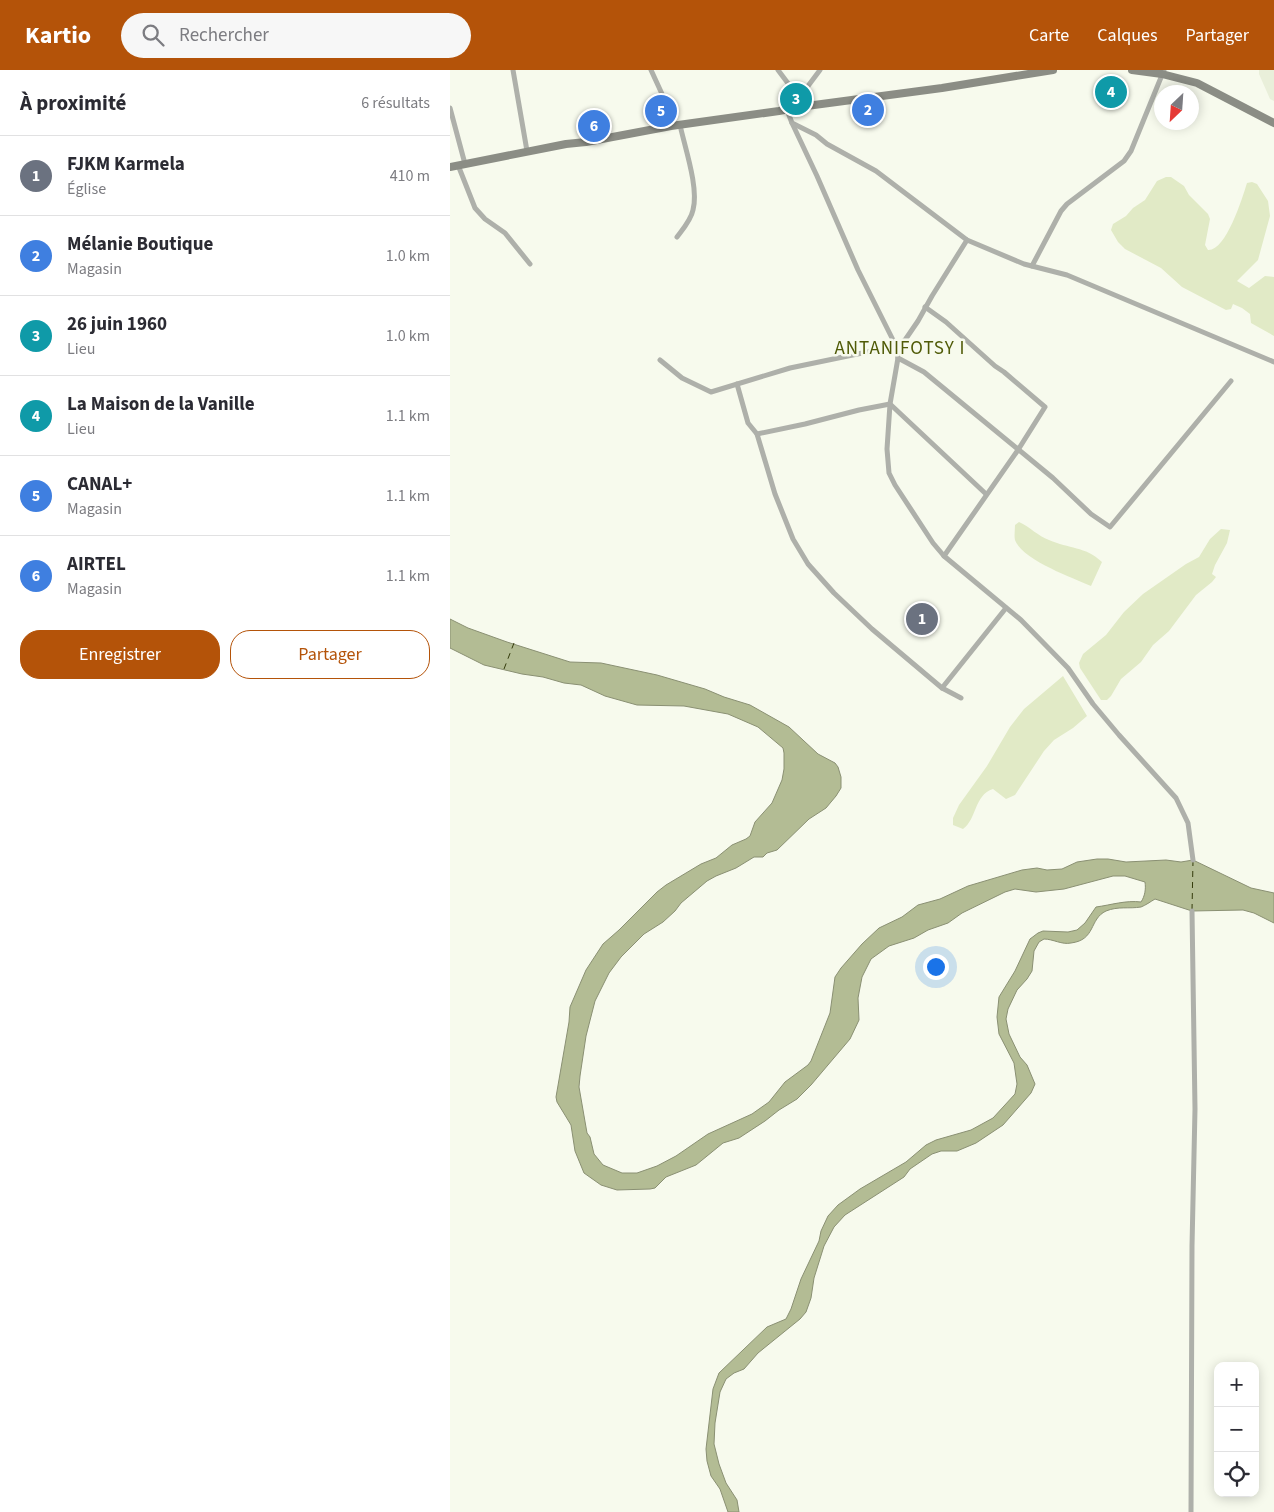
<!DOCTYPE html>
<html lang="fr">
<meta charset="utf-8">
<style>
:root{--surface:#fff;--page:#f7f7f7;--text:#2b2b33;--muted:#7c7c81;--line:#e1e1e2;--accent:#b45309}
body{margin:0;font-family:"Source Sans 3",sans-serif;background:var(--page);color:var(--text)}
.controls{position:absolute;right:15px;bottom:15px;display:grid;overflow:hidden;border-radius:10px;box-shadow:0 2px 12px #0003}
.controls button{width:45px;height:45px;display:grid;place-items:center;padding:0;border:0;border-bottom:1px solid var(--line);background:var(--surface);color:var(--text);font:25px sans-serif}
.compass{position:absolute;left:704px;top:15px;width:45px;height:45px;border-radius:50%;background:var(--surface);box-shadow:0 2px 12px #0003;rotate:205deg}
.you{position:absolute;left:485px;top:896px;width:18px;height:18px;margin:-12px;border:4px solid #fff;border-radius:50%;background:#1a73e8;box-shadow:0 0 0 8px #1a73e833}
.badge{display:grid;place-items:center;width:32px;height:32px;border-radius:50%;background:var(--accent);color:#fff;font-size:16px;font-weight:700}
.pin{position:absolute;translate:-50% -50%;border:2px solid #fff;box-shadow:0 1px 5px #0006}
.list{margin:0;padding:0;list-style:none}
h2{display:flex;justify-content:space-between;align-items:center;height:65px;margin:0;padding:0 20px;font-size:21px}
h2 small{font-size:16px;font-weight:400;color:var(--muted)}
.list li{display:grid;grid-template-columns:32px 1fr auto;gap:15px;align-items:center;box-sizing:border-box;height:80px;padding:0 20px;border-top:1px solid var(--line)}
.list b{display:block;font-size:19px;white-space:nowrap}
.list p{margin:0;font-size:16px;white-space:nowrap;color:var(--muted)}
.list em{font-size:16px;font-style:normal;color:var(--muted)}
.actions{display:flex;gap:10px;padding:15px 20px}
.actions a{flex:1;padding:11px 0;border:1px solid var(--accent);border-radius:20px;text-align:center;font-size:18px;color:var(--accent)}
.actions .main{background:var(--accent);color:#fff}
.icon{flex:none;width:28px;height:28px;fill:none;stroke:currentColor;stroke-width:2;stroke-linecap:round;stroke-linejoin:round}
.map{position:relative;flex:none;width:824px;height:1442px;overflow:hidden}
header{display:flex;align-items:center;gap:30px;box-sizing:border-box;height:70px;padding:0 25px;background:var(--accent);color:#fff}
header strong{font-size:24px}
nav{display:flex;gap:28px;margin-inline-start:auto;font-size:18px}
.search{width:350px;height:45px;background:var(--page);display:flex;align-items:center;gap:12px;box-sizing:border-box;padding:0 18px;border-radius:28px;color:var(--muted);font-size:19px}
main{display:flex}
aside{flex:1;background:var(--surface)}
.map>svg:first-child{display:block}
.built{fill:#e9efda}
.green{fill:#e1eac6}
.water{fill:#b3bc94;stroke:#8a9073}
.lines{fill:none;stroke-linecap:round;stroke-linejoin:round}
.ferry{stroke:#343b0b;stroke-width:1;stroke-dasharray:6 5;stroke-linecap:butt}
.minor{stroke:#aeb0aa;stroke-width:5}
.secondary{stroke:#8b8d85;stroke-width:8}
.labels{text-anchor:middle;dominant-baseline:central;stroke-width:5;stroke-linejoin:round;paint-order:stroke}
.neighbourhood-label{font-size:19px;letter-spacing:1px;fill:#505b08;stroke:#f7faed}
</style>
<header>
<strong>Kartio</strong>
<div class="search"><svg class="icon" aria-label="search" viewBox="0 0 24 24"><circle cx="10" cy="10" r="6"/><path d="M15 15l6 6"/></svg>Rechercher</div>
<nav><a>Carte</a><a>Calques</a><a>Partager</a></nav>
</header>
<main>
<aside>
<h2>À proximité<small>6 résultats</small></h2>
<ul class="list">
<li><span class="badge" style="background:#6b7280">1</span><div><b>FJKM Karmela</b><p>Église</p></div><em>410 m</em></li>
<li><span class="badge" style="background:#3f7fe0">2</span><div><b>Mélanie Boutique</b><p>Magasin</p></div><em>1.0 km</em></li>
<li><span class="badge" style="background:#0f9aa8">3</span><div><b>26 juin 1960</b><p>Lieu</p></div><em>1.0 km</em></li>
<li><span class="badge" style="background:#0f9aa8">4</span><div><b>La Maison de la Vanille</b><p>Lieu</p></div><em>1.1 km</em></li>
<li><span class="badge" style="background:#3f7fe0">5</span><div><b>CANAL+</b><p>Magasin</p></div><em>1.1 km</em></li>
<li><span class="badge" style="background:#3f7fe0">6</span><div><b>AIRTEL</b><p>Magasin</p></div><em>1.1 km</em></li>
</ul>
<div class="actions"><a class="main">Enregistrer</a><a>Partager</a></div>
</aside>
<div class="map">
<svg width="824" height="1442" viewBox="0 0 824 1442">
<rect width="100%" height="100%" fill="#f7faed"/>
<path class="built" d="M809 0H824V31L820 29 809 4Z"/>
<g class="green">
<path d="M716 107H721L734 116 739 125 758 144 760 149 755 175 758 180C776 181 792 129 797 113L802 112 807 114 818 131 820 146 808 190 787 211 799 218 815 206 824 207V266L801 253 800 244 792 238 783 234 781 239 776 240 732 217 711 198 675 179 668 172 661 160 663 154 676 146 683 138 695 130 707 111Z"/>
<path d="M569 452C580 457 588 466 599 470 619 479 635 476 652 492L641 516C623 508 572 490 565 470 564 466 565 460 565 455Z"/>
<path d="M771 459 780 460 777 473 765 495 762 504 766 507 762 512 746 525 719 561 703 575 691 592 671 609 661 626 657 630H651L630 598 629 593 633 584 656 565 674 542 693 524 736 494 749 487 760 469Z"/>
<path d="M613 606 637 646 623 658 604 670 594 681 565 725 556 729 543 719C524 725 527 749 513 759L503 755V748L509 735 537 696 560 657 574 639Z"/>
</g>
<path class="water" d="M0 549 18 558 57 572 120 592 151 593 207 605 255 619 274 627 300 635 339 657 368 684 385 693 388 697 391 707V718L386 726 376 738 359 749 327 780 317 783 313 787H304L286 798 266 806 257 811 231 833 225 841 213 852 194 864 171 887 159 903 145 931 136 966 130 1006 129 1017 137 1063 140 1067 144 1084 153 1095 172 1103H187L207 1096 226 1086 258 1064 302 1044 319 1032 335 1012 358 995 361 991 380 943 385 907 391 898 412 874 429 858 452 847 468 835 490 829 518 816 572 800 587 798 597 800 612 799 627 792 647 789H658L676 792 716 790 731 792 743 790 801 818 824 823V853L804 843 793 840 742 841 705 829C700 832 696 835 691 837 679 839 668 836 656 841 639 849 646 870 621 873 612 875 603 869 594 869L589 872 584 881 582 901 577 909 567 920 558 939 556 949 559 964 570 987 577 995 585 1014 581 1023 553 1055 526 1073 507 1081H491L482 1084 460 1099 454 1107 395 1145 384 1157 374 1176 364 1208 361 1228 356 1242 350 1249 308 1283 294 1299 284 1303 276 1309 270 1322 265 1353 264 1374 269 1394 276 1413 287 1430 289 1442H278L270 1419 261 1406 257 1391 256 1379 263 1319 269 1303 317 1257 336 1249 341 1239 351 1209 369 1171 371 1161 378 1146 388 1135 410 1119 456 1092 476 1075 486 1070 521 1060 543 1048 565 1024 567 1014 564 993 549 964 547 947 549 927 565 901 580 869 588 863 593 861 618 862 627 860 635 853 646 837C661 835 676 830 691 832 695 826 696 819 695 812L675 806H663L614 819 586 822 565 819 555 822 512 843 498 853 478 860 464 868 439 876 421 889 412 907 408 928 409 950 400 969 361 1015 347 1029 329 1040 315 1051 289 1068 273 1073 246 1095 216 1107 205 1118 200 1119 167 1120 151 1115 134 1103 125 1081 121 1055 107 1032 106 1027 119 952 120 937 136 900 153 874 169 860 207 822 216 815 251 794 266 788 282 775 296 769 300 766 305 752 322 733 332 710 334 699V683L333 678 308 657 278 644 234 636 187 635 155 626 131 615 114 613 93 607 72 604 34 595 0 578Z"/>
<g class="lines">
<g class="ferry">
<path d="M54 599 64 573"/>
<path d="M742 840 743 791"/>
</g>
<g class="minor">
<path d="M63 0 77 81"/>
<path d="M201 0 218 37 221 56"/>
<path d="M328 0 349 28"/>
<path d="M349 37V28L370 0"/>
<path d="M0 38 15 94"/>
<path d="M337 40 342 53 366 65 377 74 426 101 517 170 574 194 617 205 824 292"/>
<path d="M342 53 367 106 408 200 446 276 448 288 440 334 437 379 439 403 445 415 483 473 494 486 571 550 618 598 643 634 669 665 726 728 738 753 743 790"/>
<path d="M8 95 25 138 35 149 55 163 80 194"/>
<path d="M227 167C233 159 241 150 243 140 249 118 235 78 230 55"/>
<path d="M582 196 611 141 617 134 674 91 681 81 714 0"/>
<path d="M475 237 496 252 545 296 554 302 595 337 568 380 494 486"/>
<path d="M448 288 474 302 603 408 641 444 660 457 781 311"/>
<path d="M210 290 232 308 261 322 340 298 446 276 455 270 468 251 482 226 517 170"/>
<path d="M287 314 298 353 307 364 325 424 343 469 358 494 384 523 422 559 492 618 511 628"/>
<path d="M307 364 355 354 409 340 440 334 536 424"/>
<path d="M492 618 556 538"/>
<path d="M741 1442 742 1176 745 1039 742 841"/>
</g>
<g class="secondary">
<path d="M682 0 712 4 747 13 824 53"/>
<path d="M0 97 116 74 136 72 221 56 329 41 349 37 492 18 603 0"/>
</g>
</g>
<g class="labels">
<g class="neighbourhood-label">
<text x="450" y="278">ANTANIFOTSY I</text>
</g>
</g>
</svg>
<div class="controls">
<button>+</button>
<button>−</button>
<button><svg class="icon" aria-label="locate" viewBox="0 0 24 24"><circle cx="12" cy="12" r="6"/><path d="M12 2v4M12 18v4M2 12h4M18 12h4"/></svg></button>
</div>
<svg class="compass" viewBox="-18 -18 36 36"><path d="M0-13l5 13h-10z" fill="#e53935"/><path d="M0 13l5-13h-10z" fill="#7c7c81"/></svg>
<div class="you"></div>
<div class="pin badge" style="left:472px;top:549px;background:#6b7280">1</div>
<div class="pin badge" style="left:418px;top:40px;background:#3f7fe0">2</div>
<div class="pin badge" style="left:346px;top:29px;background:#0f9aa8">3</div>
<div class="pin badge" style="left:661px;top:22px;background:#0f9aa8">4</div>
<div class="pin badge" style="left:211px;top:41px;background:#3f7fe0">5</div>
<div class="pin badge" style="left:144px;top:56px;background:#3f7fe0">6</div>
</div>
</main>
